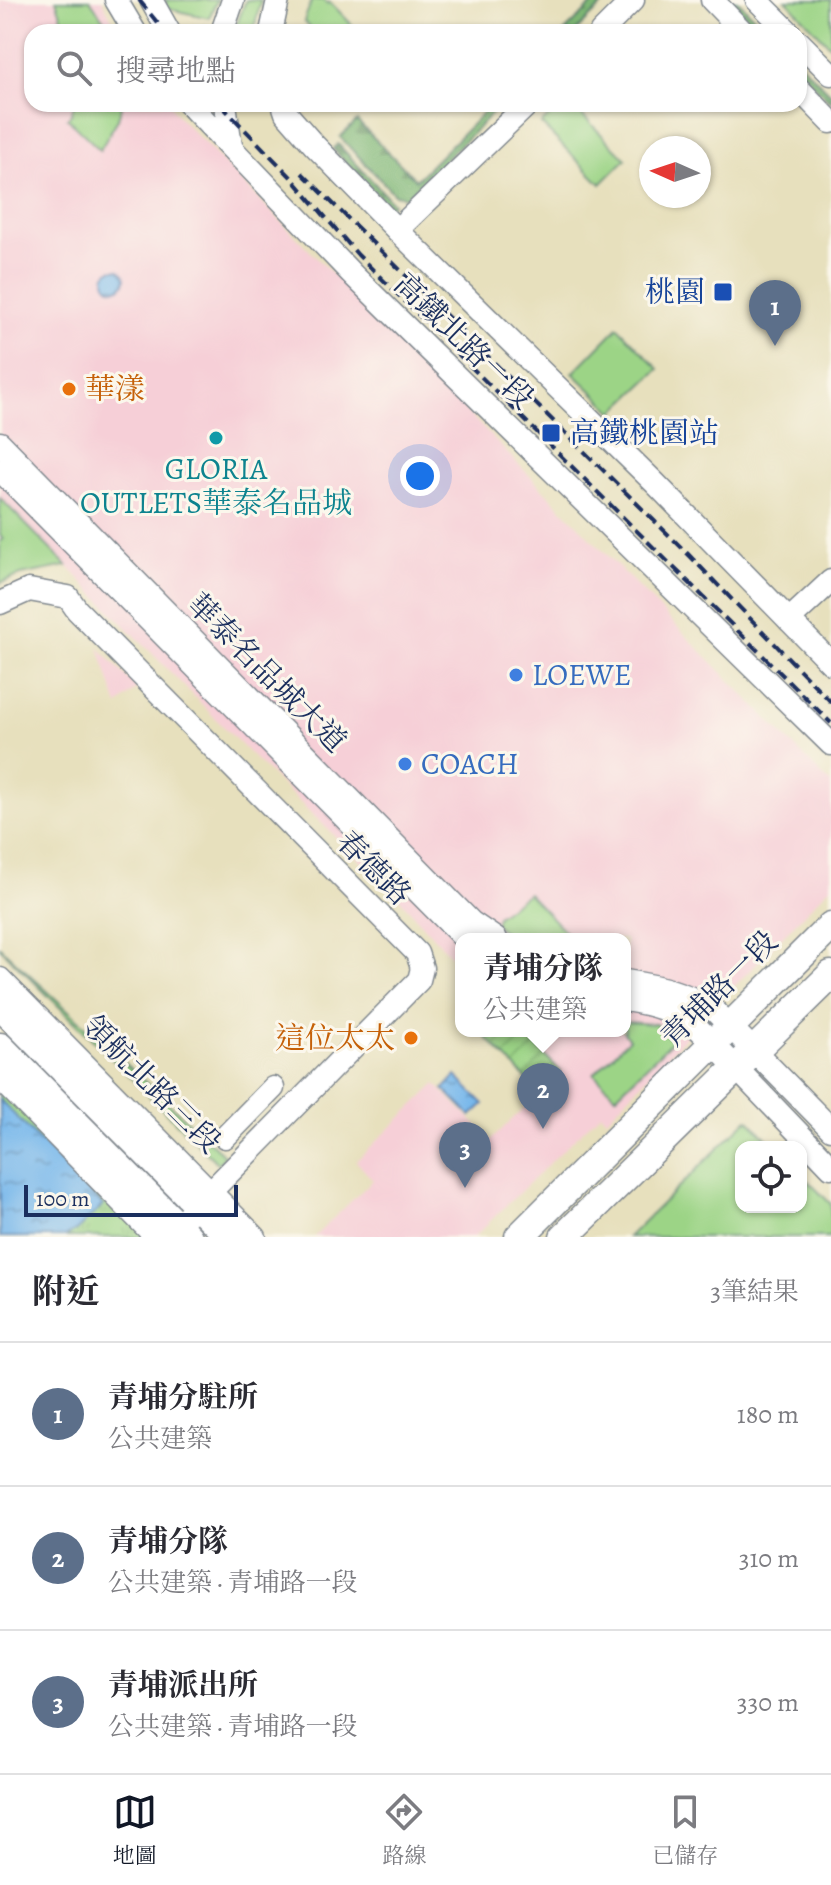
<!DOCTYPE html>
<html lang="zh-TW">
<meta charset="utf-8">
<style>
:root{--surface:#fff;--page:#f7f7f7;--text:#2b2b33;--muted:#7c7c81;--line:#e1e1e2;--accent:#111827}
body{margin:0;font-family:Alegreya,"Noto Serif TC",serif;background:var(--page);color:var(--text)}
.controls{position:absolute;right:24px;bottom:24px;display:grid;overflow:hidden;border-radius:16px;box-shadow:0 2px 6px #0004}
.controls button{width:72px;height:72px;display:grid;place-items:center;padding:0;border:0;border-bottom:2px solid var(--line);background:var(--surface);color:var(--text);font:40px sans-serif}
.compass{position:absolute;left:639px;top:136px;width:72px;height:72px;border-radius:50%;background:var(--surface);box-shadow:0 2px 6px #0004;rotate:273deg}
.scale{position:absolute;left:24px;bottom:20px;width:214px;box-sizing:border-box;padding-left:8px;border:4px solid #1b2f5e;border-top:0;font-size:22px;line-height:28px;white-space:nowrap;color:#1b2f5e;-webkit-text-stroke:6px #fbf7ec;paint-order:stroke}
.you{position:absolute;left:420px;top:476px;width:28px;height:28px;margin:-20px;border:6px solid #fff;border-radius:50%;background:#1a73e8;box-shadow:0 0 0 12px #1a73e833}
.badge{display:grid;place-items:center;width:52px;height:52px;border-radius:50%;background:var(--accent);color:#fff;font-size:26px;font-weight:700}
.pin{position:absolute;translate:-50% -66px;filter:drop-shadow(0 2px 4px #0008)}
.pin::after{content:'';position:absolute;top:42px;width:28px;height:24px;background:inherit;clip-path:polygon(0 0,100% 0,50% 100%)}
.popup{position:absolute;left:455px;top:933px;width:176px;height:104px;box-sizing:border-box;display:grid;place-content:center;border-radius:16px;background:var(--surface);filter:drop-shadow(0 2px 6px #0005);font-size:26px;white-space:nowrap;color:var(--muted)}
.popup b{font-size:30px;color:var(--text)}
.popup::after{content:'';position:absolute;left:50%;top:100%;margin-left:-16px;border:16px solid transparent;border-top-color:var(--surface)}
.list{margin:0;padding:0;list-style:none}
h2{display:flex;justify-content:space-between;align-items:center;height:104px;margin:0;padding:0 32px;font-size:34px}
h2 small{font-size:26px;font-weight:400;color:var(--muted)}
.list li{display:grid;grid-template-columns:52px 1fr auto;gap:24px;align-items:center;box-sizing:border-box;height:144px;padding:0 32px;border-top:2px solid var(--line)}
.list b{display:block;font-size:30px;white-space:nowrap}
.list p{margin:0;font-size:26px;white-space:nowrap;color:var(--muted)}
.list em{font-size:26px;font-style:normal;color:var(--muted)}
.icon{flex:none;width:44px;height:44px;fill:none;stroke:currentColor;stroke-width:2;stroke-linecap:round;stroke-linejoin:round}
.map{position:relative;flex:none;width:831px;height:1237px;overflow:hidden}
.search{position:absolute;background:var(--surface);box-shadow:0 2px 6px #0004;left:24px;right:24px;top:24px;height:88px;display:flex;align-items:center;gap:20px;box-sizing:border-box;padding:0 28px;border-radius:24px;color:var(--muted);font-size:30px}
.sheet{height:536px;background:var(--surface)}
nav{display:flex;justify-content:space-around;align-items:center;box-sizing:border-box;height:112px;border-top:2px solid var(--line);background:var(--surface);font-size:22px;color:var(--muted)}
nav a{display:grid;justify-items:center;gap:4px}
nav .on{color:var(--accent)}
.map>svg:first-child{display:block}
.built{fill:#f6cfd7}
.grass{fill:#9cd486;stroke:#5c8272;stroke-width:2}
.forest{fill:url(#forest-firs);stroke:#4c7268;stroke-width:2}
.park{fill:url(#park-tufts);stroke:#5c8272;stroke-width:2}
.garden{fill:url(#garden-furrows);stroke:#5c8272;stroke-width:2}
.water{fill:url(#water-ripples);stroke:#4973a4;stroke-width:2}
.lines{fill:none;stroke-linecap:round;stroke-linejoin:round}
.minor-casing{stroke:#81888e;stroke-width:25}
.major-casing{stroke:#81888e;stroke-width:31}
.minor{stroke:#fff;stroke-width:22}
.major{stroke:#fff;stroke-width:28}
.rail{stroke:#1b2f5e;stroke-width:4;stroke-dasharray:12 6;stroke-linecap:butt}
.transit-dot{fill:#1a4fb4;stroke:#fbf7ec;stroke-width:3}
.food-dot{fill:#e8710a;stroke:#fbf7ec;stroke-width:3}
.culture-dot{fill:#0f9aa8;stroke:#fbf7ec;stroke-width:3}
.shop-dot{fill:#3f7fe0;stroke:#fbf7ec;stroke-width:3}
.labels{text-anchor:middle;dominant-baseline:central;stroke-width:6;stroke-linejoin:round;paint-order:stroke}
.transit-label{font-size:30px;fill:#164399;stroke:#fbf7ec;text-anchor:end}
.street-label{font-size:30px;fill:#1b2f5e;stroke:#fbf7ec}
.food-label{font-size:30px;fill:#c56008;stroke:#fbf7ec;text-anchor:start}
.culture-label{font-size:30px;fill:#0d838f;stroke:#fbf7ec}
.shop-label{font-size:30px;fill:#366cbe;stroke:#fbf7ec;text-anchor:start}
</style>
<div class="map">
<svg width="831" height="1237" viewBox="0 0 831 1237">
<defs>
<pattern id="forest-firs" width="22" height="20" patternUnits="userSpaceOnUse" patternTransform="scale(2)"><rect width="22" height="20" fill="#7db673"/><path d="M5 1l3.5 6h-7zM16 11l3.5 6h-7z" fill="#669462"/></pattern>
<pattern id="park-tufts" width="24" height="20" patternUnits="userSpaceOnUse" patternTransform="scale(2)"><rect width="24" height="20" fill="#9cd486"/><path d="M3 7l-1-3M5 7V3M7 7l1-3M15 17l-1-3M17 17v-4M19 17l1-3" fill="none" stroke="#86b676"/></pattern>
<pattern id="garden-furrows" width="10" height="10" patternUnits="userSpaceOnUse" patternTransform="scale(2)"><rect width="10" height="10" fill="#9cd486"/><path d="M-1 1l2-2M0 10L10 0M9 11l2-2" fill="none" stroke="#86b676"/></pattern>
<pattern id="water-ripples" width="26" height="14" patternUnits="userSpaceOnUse" patternTransform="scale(2)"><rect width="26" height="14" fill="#77b7eb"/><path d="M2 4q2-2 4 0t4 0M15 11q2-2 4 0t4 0" fill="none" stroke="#6195c2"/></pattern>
</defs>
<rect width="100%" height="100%" fill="#fbf7ec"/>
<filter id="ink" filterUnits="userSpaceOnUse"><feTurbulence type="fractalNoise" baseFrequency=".0125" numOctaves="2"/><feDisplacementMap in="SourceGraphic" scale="16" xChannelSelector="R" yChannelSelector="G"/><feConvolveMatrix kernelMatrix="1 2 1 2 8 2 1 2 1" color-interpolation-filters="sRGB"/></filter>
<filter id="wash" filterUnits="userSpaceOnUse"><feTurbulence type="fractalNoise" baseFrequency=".006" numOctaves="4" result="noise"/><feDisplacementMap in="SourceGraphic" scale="32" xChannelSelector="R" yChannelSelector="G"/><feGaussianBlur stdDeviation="1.8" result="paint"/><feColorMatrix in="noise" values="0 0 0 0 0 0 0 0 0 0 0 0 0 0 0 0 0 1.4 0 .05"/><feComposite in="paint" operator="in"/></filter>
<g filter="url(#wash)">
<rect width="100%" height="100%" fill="#e7e0bd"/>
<g class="built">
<path d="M0 0H102L119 32H32V104H169L178 116 831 784V886L607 1119 601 1113 474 1237H314L373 1180 356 1161 436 1084 491 1140 561 1072 522 1031H625V939H461V967L398 897 256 760 67 566 21 575 0 583Z"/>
<path d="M99 648 137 688 118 706 107 673Z"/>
</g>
<g class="grass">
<path d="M56 0H90L112 32H67Z"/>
<path d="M165 0H217L209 18 169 9Z"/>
<path d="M246 0H261L253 32H234Z"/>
<path d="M312 0H324L328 4 330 2 359 32H314L304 21Z"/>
<path d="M786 0H831V47Z"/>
<path d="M74 104H122L118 119 100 150 67 118 71 115Z"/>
<path d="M562 104H571L626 159 601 184 541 124Z"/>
<path d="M618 327 659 369 614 412 573 373Z"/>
<path d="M0 498 67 566 21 575 0 583V541L3 539 0 536Z"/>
<path d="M528 893 572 939C545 939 515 946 495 924L497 916Z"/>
<path d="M0 947 225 1156 218 1164 0 948Z"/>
<path d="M625 1022 656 1024 672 1041 616 1096 594 1074 629 1039 623 1031H625Z"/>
<path d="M748 1119 775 1147H741V1207H801V1174L831 1204V1237H628Z"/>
</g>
<g class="forest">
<path d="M597 0H608L575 32H564Z"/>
<path d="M729 0H737L769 32H761Z"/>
<path d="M799 62 831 94V102L799 70Z"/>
<path d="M492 104H502L407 197 395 195 340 137 357 121 416 180Z"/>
<path d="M338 144 393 203 389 207 333 149Z"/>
</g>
<path class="park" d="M0 1085 149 1237H0Z"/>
<path class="garden" d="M480 1031H522L561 1072 540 1093Z"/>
<g class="water">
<circle cx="115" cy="279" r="10"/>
<path d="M456 1076 484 1104 471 1116 444 1089Z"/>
<path d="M0 1100 103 1205 77 1230 65 1237H0Z"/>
</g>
</g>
<g filter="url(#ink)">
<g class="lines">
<defs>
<g id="minor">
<path d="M116 0 135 32"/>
<path d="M151 0 169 32"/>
<path d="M712 0 743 32"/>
<path d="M757 0 789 32"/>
<path d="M222 32 233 0"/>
<path d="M271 32 278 0"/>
<path d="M601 32 633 0"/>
<path d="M799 42 831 74"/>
<path d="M799 89 831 122"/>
<path d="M189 104 353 275 831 744"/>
<path d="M225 104 231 146"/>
<path d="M283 104 286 113 314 145 397 230 654 482 831 663"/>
<path d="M397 230 528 104"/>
<path d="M0 443 471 922 496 939"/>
<path d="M0 470 465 939"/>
<path d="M0 603 29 590 68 597 77 610 417 953 422 968 419 980 166 1237"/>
<path d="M789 620 831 581"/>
<path d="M0 979 255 1237"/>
<path d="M625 981C658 986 688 992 716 1012L831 1129"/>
<path d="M625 1000C653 1004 676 1011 699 1029L831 1167"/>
<path d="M0 1078 156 1237"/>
<path d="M225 1137 273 1088"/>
</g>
<g id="major">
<path d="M0 1005 230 1237"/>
<path d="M0 1047 188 1237"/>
<path d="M519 1237 831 926"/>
<path d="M564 1237 831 975"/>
</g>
</defs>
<use href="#minor" class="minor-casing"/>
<use href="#major" class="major-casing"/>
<use href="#minor" class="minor"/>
<use href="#major" class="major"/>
<g class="rail">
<path d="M139 0 165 32"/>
<path d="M220 104 291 177 358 255 831 723"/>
<path d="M302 173 687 553 831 702"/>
</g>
</g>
</g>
<g class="transit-dot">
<rect x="713" y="282" width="20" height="20" rx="4"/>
<rect x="541" y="423" width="20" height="20" rx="4"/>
</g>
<g class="food-dot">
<circle cx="69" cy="389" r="8"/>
<circle cx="411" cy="1038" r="8"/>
</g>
<circle class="culture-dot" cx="216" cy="438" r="8"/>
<g class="shop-dot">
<circle cx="516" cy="675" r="8"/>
<circle cx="405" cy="764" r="8"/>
</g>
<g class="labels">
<g class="transit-label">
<text x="705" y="292">桃園</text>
<text x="569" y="433" text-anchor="start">高鐵桃園站</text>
</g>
<g class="street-label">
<text transform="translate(464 341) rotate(44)">高鐵北路一段</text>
<text transform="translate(267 673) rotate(45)">華泰名品城大道</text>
<text transform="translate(374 868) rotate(45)">春德路</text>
<text transform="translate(719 989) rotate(-45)">青埔路一段</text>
<text transform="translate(152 1084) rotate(45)">領航北路三段</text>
</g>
<g class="food-label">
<text x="85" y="389">華漾</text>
<text x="395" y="1038" text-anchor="end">這位太太</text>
</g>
<g class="culture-label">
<text x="216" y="469">GLORIA<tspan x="216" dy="34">OUTLETS華泰名品城</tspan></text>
</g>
<g class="shop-label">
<text x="532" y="675">LOEWE</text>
<text x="421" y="764">COACH</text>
</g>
</g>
</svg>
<div class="controls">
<button><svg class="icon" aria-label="locate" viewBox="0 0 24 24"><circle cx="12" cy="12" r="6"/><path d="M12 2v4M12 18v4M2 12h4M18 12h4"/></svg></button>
</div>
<svg class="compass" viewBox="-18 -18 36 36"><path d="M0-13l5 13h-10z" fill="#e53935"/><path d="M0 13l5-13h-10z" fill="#7c7c81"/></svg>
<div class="scale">100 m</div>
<div class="you"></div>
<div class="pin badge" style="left:775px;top:346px;background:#5c6f8a">1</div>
<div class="pin badge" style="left:543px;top:1129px;background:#5c6f8a">2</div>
<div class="popup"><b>青埔分隊</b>公共建築</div>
<div class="pin badge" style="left:465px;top:1188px;background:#5c6f8a">3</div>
<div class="search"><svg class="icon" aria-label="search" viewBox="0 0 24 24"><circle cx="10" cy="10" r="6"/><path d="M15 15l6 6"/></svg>搜尋地點</div>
</div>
<section class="sheet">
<h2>附近<small>3筆結果</small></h2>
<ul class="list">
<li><span class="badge" style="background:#5c6f8a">1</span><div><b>青埔分駐所</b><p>公共建築</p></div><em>180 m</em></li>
<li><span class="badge" style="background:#5c6f8a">2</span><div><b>青埔分隊</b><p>公共建築 · 青埔路一段</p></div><em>310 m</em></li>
<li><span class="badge" style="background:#5c6f8a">3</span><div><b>青埔派出所</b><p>公共建築 · 青埔路一段</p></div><em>330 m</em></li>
</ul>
</section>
<nav>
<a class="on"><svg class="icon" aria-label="map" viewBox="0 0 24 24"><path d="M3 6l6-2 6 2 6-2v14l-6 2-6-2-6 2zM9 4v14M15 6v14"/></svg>地圖</a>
<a><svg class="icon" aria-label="directions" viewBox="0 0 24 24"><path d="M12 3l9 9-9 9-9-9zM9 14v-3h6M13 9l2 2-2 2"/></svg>路線</a>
<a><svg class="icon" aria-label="saved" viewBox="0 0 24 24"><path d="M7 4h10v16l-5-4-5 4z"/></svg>已儲存</a>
</nav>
